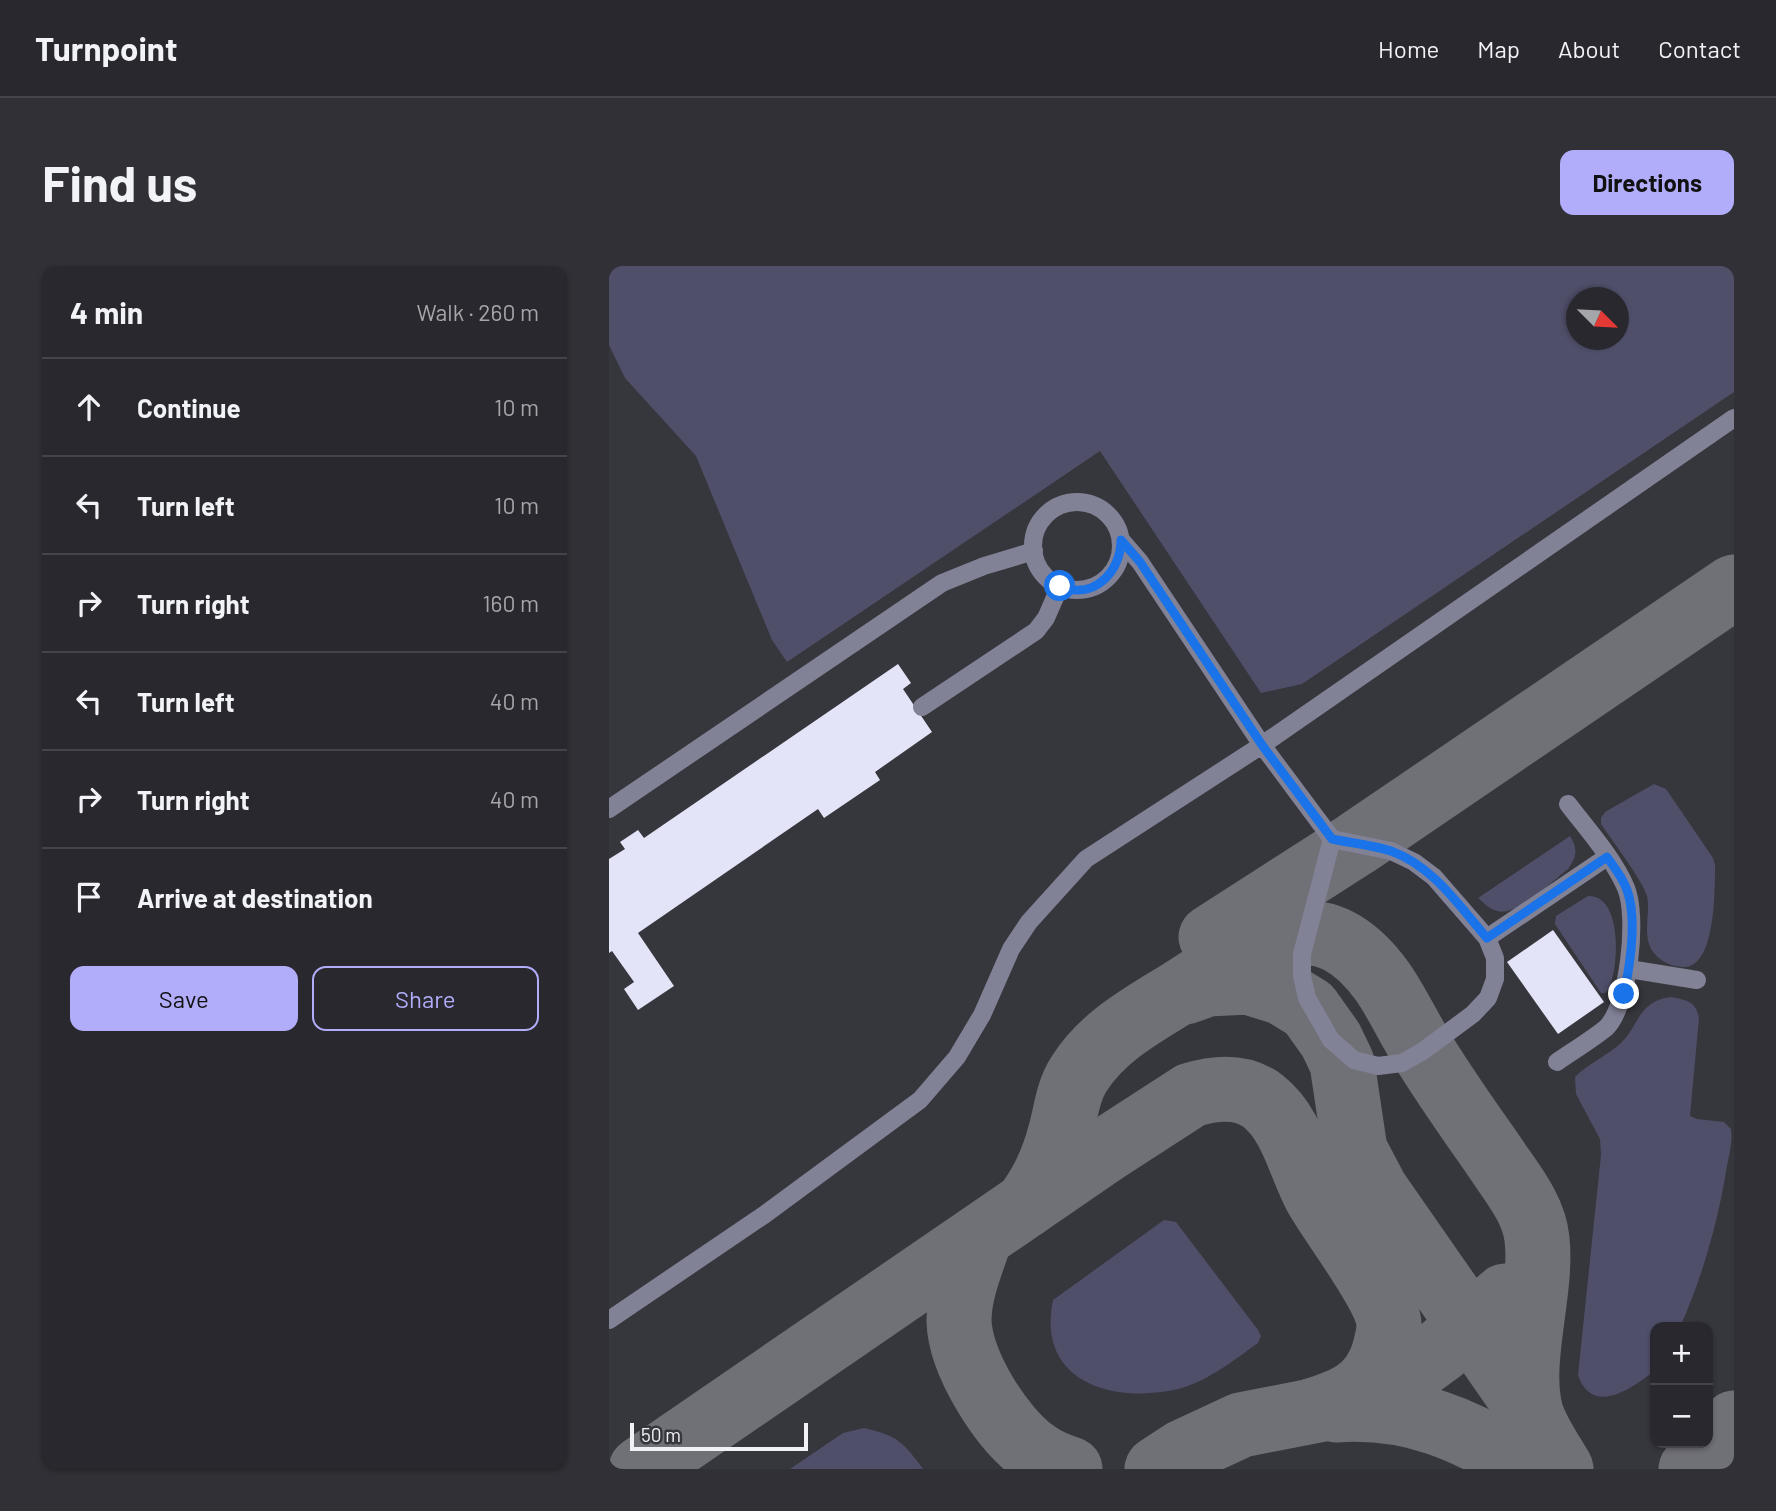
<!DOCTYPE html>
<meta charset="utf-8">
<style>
:root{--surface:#28282e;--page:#303036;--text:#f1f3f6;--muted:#a5a6aa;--line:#44444a;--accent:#b1adfa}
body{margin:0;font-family:Barlow,sans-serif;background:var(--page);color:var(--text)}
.controls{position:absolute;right:21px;bottom:21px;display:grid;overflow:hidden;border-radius:14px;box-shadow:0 2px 5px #0004}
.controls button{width:63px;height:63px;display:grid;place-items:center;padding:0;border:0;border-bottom:2px solid var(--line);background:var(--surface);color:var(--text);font:35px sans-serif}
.compass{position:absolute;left:957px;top:21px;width:63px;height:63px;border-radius:50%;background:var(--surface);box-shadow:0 2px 5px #0004;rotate:114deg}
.scale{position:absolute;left:21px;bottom:18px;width:178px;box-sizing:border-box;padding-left:7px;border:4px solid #f1f1f6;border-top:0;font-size:19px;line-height:24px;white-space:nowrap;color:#f1f1f6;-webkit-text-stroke:5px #36363d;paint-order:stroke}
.stop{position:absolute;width:21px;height:21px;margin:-16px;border:5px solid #1a73e8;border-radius:50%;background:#fff}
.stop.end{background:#1a73e8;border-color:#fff;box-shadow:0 2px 7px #0008}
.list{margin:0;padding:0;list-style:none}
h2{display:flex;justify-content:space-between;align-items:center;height:91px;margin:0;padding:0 28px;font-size:30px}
h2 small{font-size:23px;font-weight:400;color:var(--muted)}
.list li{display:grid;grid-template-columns:46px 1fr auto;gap:21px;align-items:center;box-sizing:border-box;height:98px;padding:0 28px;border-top:2px solid var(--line)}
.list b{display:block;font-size:26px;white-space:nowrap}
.list em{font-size:23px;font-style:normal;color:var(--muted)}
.actions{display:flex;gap:14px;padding:21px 28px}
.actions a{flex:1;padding:16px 0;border:2px solid var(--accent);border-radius:14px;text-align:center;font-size:24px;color:var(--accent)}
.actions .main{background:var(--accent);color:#111}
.icon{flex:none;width:38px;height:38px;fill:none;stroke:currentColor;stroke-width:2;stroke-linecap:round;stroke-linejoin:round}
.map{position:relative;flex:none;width:1125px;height:1203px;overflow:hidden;border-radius:14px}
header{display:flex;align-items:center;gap:42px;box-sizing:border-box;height:98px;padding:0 35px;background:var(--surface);border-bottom:2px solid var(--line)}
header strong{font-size:33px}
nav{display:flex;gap:38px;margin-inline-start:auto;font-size:24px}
.intro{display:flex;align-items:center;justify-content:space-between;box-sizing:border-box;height:168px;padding:0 42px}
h1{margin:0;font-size:49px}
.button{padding:18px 32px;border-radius:14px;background:var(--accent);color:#111;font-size:24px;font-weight:700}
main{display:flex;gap:42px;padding:0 42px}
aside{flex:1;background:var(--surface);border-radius:14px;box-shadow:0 2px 5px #0004}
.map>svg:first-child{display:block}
.green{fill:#504f6a;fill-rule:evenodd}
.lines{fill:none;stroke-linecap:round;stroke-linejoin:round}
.taxiway{stroke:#707077;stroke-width:65}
.building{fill:#e4e4f9}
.minor{stroke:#828297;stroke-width:18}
.route{stroke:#1a73e8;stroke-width:9}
</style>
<header>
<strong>Turnpoint</strong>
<nav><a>Home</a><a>Map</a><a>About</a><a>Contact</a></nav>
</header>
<div class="intro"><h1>Find us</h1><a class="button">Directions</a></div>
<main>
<aside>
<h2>4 min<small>Walk · 260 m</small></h2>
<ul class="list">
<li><svg class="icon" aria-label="ahead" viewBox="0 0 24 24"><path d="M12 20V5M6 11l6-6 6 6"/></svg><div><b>Continue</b></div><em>10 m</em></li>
<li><svg class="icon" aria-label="left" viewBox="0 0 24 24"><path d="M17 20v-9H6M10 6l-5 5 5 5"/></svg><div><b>Turn left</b></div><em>10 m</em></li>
<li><svg class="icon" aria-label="right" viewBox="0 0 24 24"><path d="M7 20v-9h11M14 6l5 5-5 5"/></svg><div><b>Turn right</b></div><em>160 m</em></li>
<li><svg class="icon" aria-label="left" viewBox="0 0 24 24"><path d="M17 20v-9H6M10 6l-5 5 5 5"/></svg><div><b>Turn left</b></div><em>40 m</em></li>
<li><svg class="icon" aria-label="right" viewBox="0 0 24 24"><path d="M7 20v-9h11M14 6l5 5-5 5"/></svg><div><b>Turn right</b></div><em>40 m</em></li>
<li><svg class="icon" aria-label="arrive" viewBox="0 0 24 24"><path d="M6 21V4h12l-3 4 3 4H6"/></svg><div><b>Arrive at destination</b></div></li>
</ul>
<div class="actions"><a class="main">Save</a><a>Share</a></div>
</aside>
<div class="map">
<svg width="1125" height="1203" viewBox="0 0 1125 1203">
<rect width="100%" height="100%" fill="#36363d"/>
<g class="green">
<path d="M0 0H1125V126L693 418 652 427 491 185 178 396 163 374 87 190 16 112 0 79ZM968 32H1010V74H968Z"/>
<path d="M1045 518 1057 523 1104 592 1106 599C1106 623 1107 704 1073 701 1062 700 1052 696 1045 687 1032 671 1042 648 1038 630 1034 615 1002 573 992 558V552L996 546Z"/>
<path d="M961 570C969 582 968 591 959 603 943 615 908 651 888 645 880 643 875 637 869 632Z"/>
<path d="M979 630C1016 628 1010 715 996 727H992L946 658 947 650Z"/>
<path d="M1062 731C1077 734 1087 735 1090 752L1081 850 1088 853 1115 856 1122 863C1124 877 1119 892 1117 906 1108 959 1093 1012 1071 1061H1046L1045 1105C1024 1122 983 1151 969 1109L992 889 991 873 967 828 966 811C979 798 997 790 1011 778 1031 759 1029 735 1062 731Z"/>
<path d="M555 954 567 956 649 1064 652 1070 649 1077C625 1094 598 1116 569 1123 504 1138 427 1116 444 1034Z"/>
<path d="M255 1162C289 1170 294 1176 314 1203H181L234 1167Z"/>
</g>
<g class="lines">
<g class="taxiway">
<path d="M602 671 747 578 1125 321"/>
<path d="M576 726 599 718 639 716 674 727 700 743 722 774 733 797 746 884 767 924 922 1147"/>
<path d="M417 939C434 917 444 895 451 868 457 848 458 826 470 808 495 768 538 747 577 722 646 678 709 627 773 715 788 736 799 761 813 783 836 821 862 857 887 893 903 917 925 943 928 973 934 1026 908 1095 922 1147 928 1166 942 1186 952 1203"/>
<path d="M371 972C362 999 350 1026 350 1055 351 1097 393 1164 427 1187 438 1195 448 1199 461 1203"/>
<path d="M743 1136 769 1130 832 1084 896 1030"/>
<path d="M727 1144C800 1139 858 1163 918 1203"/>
<path d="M32 1203 497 884 582 829C605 822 633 819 654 835 683 858 690 897 706 928 722 958 778 1028 780 1058 780 1069 777 1079 774 1089 762 1125 735 1135 702 1145"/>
<path d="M548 1203 574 1186 632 1159 729 1140 744 1134"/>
<path d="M1082 1203 1103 1186 1125 1157"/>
</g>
</g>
<g class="building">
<path d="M289 398 302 417 294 423 323 466 266 506 271 514 215 552 209 543 29 667 65 720 29 744 15 723 25 716 3 685 0 687V593L16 583 11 576 29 564 35 572Z"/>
<path d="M944 664 995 736 949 768 898 696Z"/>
</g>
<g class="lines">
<g class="minor">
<circle cx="468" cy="280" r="44"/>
<path d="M512 274 531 296 653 479 1125 152"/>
<path d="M313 441 427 365 437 352 451 320"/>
<path d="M0 543 333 317 375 300 425 285"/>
<path d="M878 672 998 591"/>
<path d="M1020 703 1088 714"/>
<path d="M948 796C964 785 982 774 997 762 1020 740 1029 650 1017 622 1005 593 978 563 959 538"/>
<path d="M0 1054 155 949 311 834 348 791 373 749 402 683 420 656 477 593 653 479 723 573 782 585 805 596 825 611 878 672 886 692V713L879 732 864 748 814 785 793 797 769 800 745 794 722 774 698 732 693 710V688L723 573"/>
</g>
</g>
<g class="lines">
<path class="route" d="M451 320C484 335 512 306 512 274L531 296 653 479 723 573C742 577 764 579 782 585 824 600 850 640 878 672L998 591C1005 601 1014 612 1018 624 1028 652 1021 699 1015 728"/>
</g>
</svg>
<div class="controls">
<button>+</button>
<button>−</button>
</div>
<svg class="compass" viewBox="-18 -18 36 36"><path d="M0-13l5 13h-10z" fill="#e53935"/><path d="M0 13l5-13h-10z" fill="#a5a6aa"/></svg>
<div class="scale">50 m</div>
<div class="stop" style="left:451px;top:320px"></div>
<div class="stop end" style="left:1015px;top:728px"></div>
</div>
</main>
